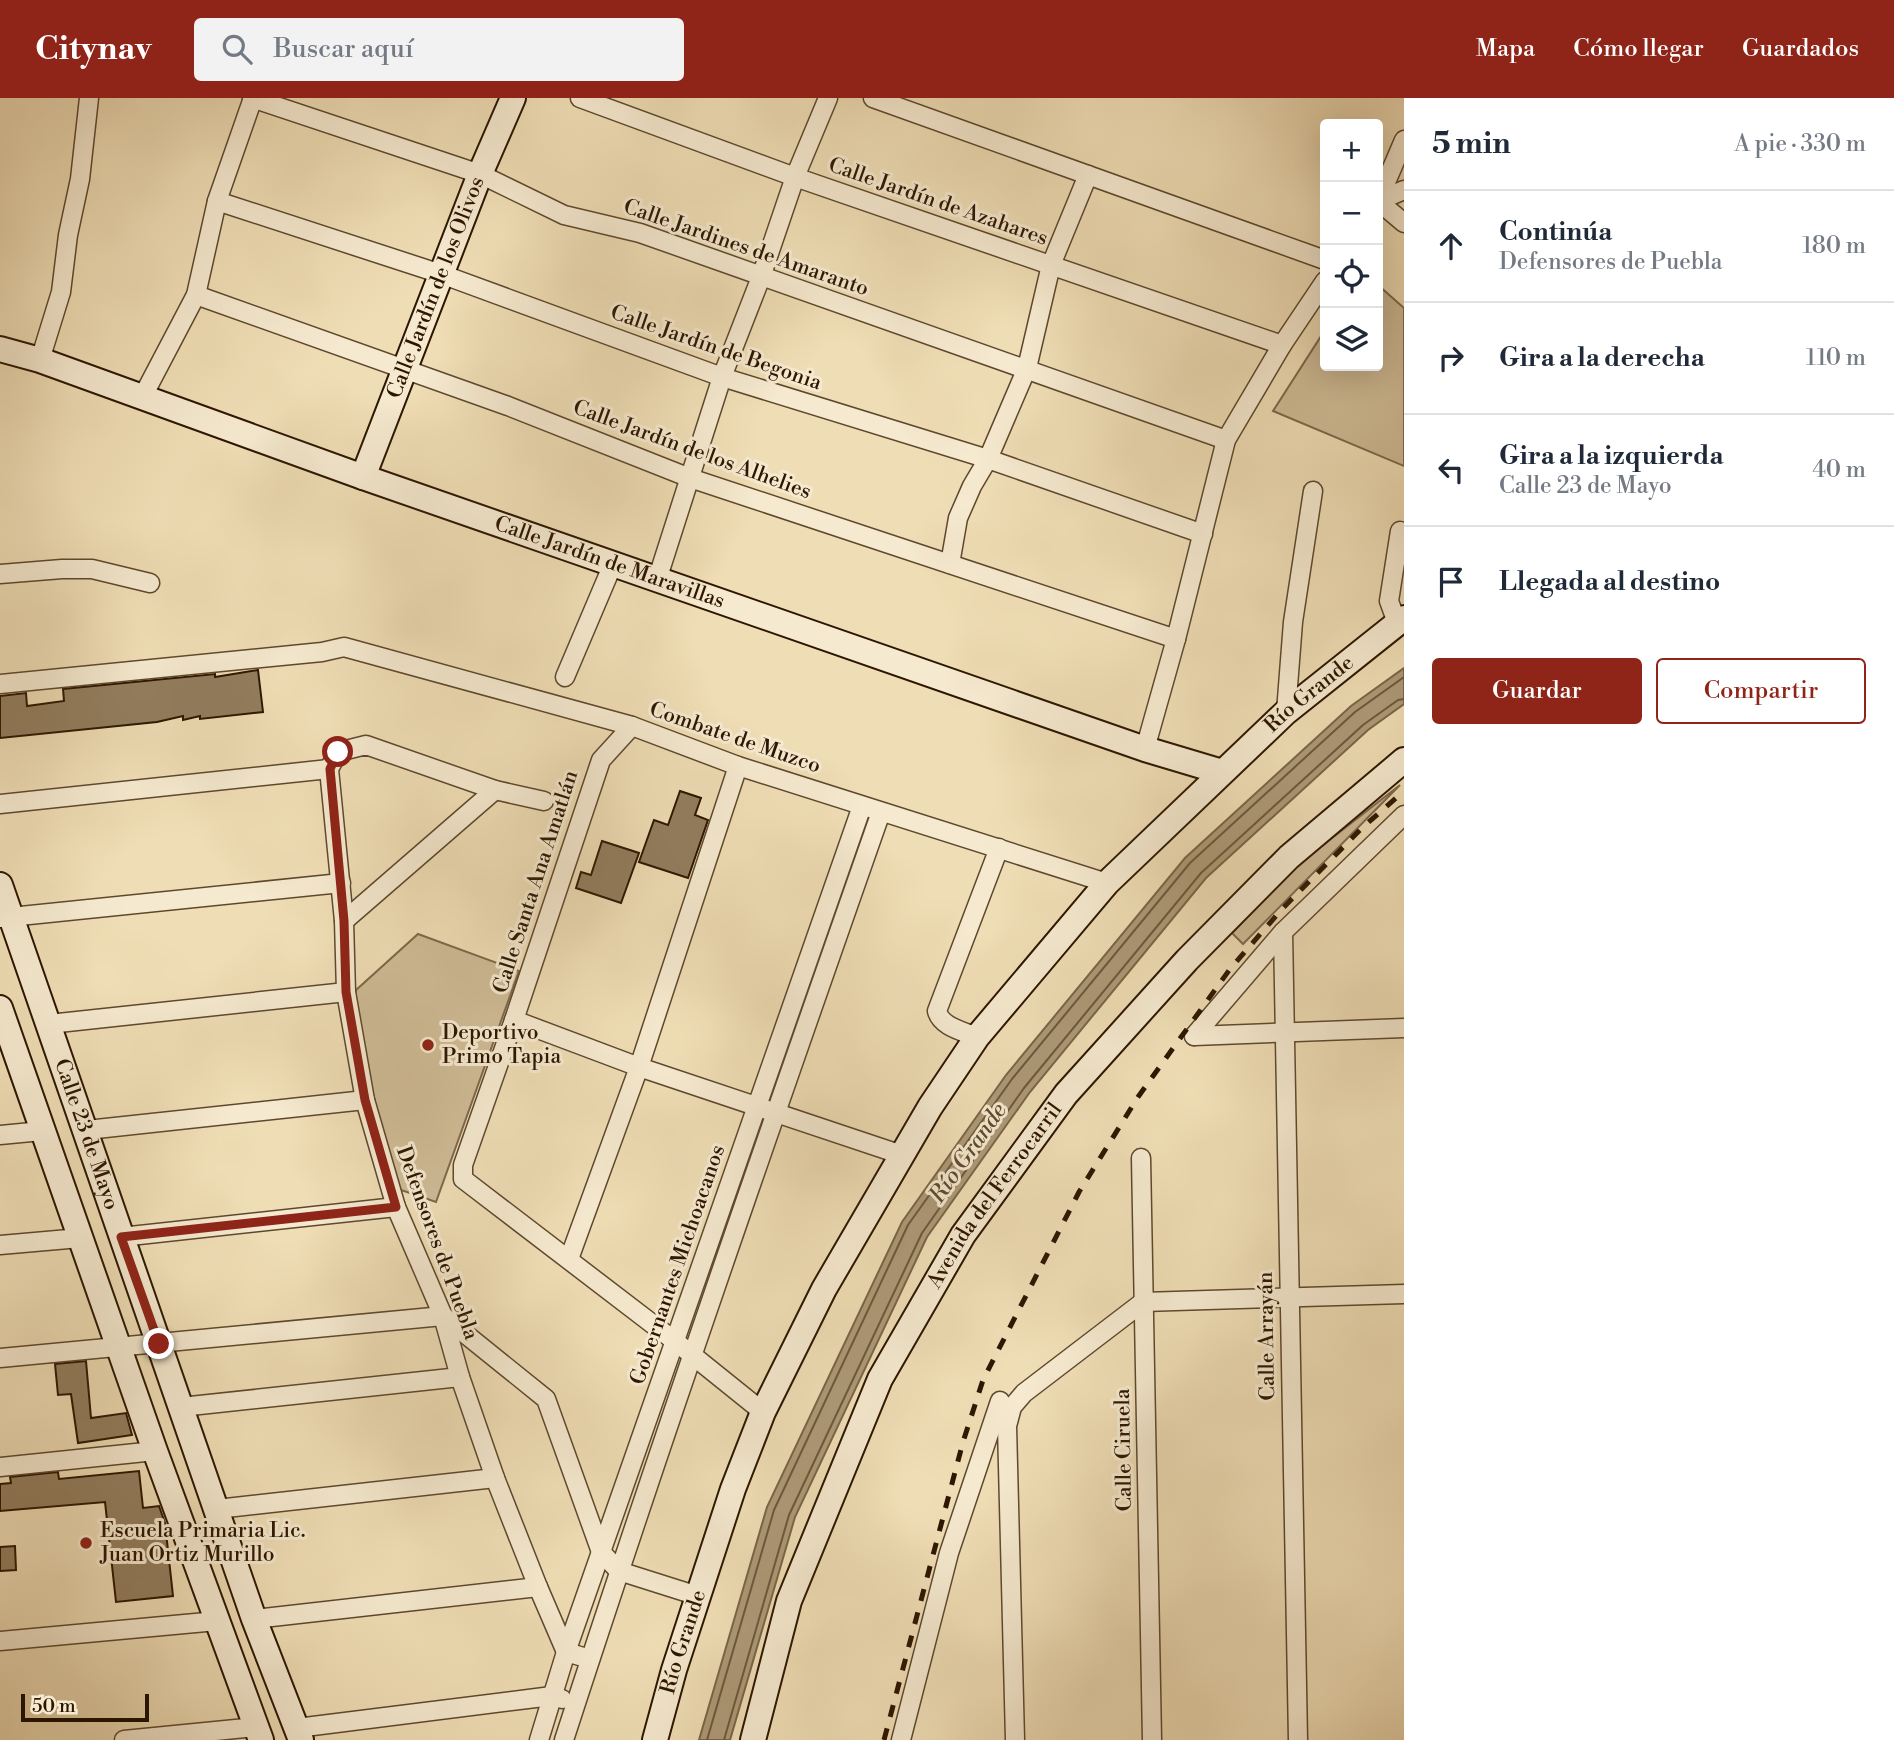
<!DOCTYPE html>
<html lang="es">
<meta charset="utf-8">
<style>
:root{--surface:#fff;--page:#f2f2f3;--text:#1f2937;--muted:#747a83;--line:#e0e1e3;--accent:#8f2418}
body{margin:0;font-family:"Libre Bodoni",serif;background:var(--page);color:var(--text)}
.controls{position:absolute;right:21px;top:21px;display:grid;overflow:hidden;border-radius:7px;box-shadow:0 7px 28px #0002}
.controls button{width:63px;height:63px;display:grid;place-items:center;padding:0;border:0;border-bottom:2px solid var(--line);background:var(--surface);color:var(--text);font:35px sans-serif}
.scale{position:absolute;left:21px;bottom:18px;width:128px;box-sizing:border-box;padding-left:7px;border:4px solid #2d1600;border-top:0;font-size:19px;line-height:24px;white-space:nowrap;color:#2d1600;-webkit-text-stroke:5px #f5e9cf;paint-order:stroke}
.stop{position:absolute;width:21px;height:21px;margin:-16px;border:5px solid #8f2418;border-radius:50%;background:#fff}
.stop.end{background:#8f2418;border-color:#fff;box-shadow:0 2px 7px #0008}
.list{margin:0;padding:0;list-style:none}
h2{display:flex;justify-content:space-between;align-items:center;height:91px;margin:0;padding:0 28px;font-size:30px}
h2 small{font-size:23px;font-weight:400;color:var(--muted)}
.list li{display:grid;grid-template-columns:46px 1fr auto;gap:21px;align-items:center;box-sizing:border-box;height:112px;padding:0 28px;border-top:2px solid var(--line)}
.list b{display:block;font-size:26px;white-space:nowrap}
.list p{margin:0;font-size:23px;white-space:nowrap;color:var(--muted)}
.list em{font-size:23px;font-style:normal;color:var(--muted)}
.actions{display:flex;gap:14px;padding:21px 28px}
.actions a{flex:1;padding:16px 0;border:2px solid var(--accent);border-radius:7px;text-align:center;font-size:24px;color:var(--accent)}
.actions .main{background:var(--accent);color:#fff}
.icon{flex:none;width:38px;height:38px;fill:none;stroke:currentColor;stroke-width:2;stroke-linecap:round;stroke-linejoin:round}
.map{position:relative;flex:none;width:1404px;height:1642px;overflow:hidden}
header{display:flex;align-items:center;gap:42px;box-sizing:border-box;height:98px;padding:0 35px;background:var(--accent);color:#fff}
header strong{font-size:33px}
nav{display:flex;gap:38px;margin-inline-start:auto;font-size:24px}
.search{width:490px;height:63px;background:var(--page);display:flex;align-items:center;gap:18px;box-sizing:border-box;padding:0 24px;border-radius:7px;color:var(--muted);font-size:26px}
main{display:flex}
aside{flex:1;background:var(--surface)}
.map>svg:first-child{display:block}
.green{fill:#cebb96;stroke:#7e684b;stroke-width:2}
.water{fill:#ad9977;stroke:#7a6547;stroke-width:2}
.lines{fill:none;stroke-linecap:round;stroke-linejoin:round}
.shore{stroke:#6d583c;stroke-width:2}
.building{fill:#927d5e;stroke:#2d1600;stroke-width:2}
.street-casing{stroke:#5e482d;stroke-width:21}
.secondary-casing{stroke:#2d1600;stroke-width:28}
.street{stroke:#f5e9cf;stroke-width:18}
.secondary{stroke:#f5e9cf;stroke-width:24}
.rail{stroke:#2d1600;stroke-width:5;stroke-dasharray:12 12;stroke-linecap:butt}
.route{stroke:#8f2418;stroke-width:9}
.poi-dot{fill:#8f2418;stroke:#f5e9cf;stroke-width:2.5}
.labels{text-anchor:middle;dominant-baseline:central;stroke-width:6;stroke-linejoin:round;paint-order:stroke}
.street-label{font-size:21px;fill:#2d1600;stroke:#f5e9cf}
.poi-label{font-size:21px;fill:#2d1600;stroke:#f5e9cf;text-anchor:start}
.water-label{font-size:23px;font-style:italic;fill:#604a30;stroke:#f5e9cf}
</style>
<header>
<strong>Citynav</strong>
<div class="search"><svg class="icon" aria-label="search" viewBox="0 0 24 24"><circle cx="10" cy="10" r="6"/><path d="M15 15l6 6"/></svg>Buscar aquí</div>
<nav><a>Mapa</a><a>Cómo llegar</a><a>Guardados</a></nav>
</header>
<main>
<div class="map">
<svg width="1404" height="1642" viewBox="0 0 1404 1642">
<rect width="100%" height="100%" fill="#efddb5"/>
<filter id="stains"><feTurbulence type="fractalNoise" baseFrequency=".00286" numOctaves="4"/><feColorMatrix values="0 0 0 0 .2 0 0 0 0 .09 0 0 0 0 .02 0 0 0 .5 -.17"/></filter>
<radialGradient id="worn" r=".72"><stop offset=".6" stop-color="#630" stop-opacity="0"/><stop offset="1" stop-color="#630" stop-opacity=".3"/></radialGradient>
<g class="green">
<path d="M1378 187 1404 210V368L1273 313 1325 232V268H1378Z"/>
<path d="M1400 687 1243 846 1232 835 1295 769Z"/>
<path d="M418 836 519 873 436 1104 395 1090 370 1001 355 893Z"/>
</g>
<path class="water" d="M1404 570V606L1368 632 1206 780 1030 994 927 1139 795 1419 730 1642H699L767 1409 902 1124 1006 977 1185 760 1351 608Z"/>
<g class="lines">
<g class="shore">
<path d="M707 1642 774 1412 908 1127 1012 981 1190 765 1355 614 1404 579"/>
<path d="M724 1642 789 1417 922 1135 1024 990 1201 775 1363 627 1398 602 1404 601"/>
</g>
</g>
<g class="building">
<path d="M258 572 263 614 200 621V618L183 622V618L157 624 0 640V598L26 595 27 608 64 603 63 591 215 576V579Z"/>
<path d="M680 693 701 700 695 717 708 722 688 780 639 764 654 722 668 727Z"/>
<path d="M602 743 639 755 621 805 576 790 581 774 591 777Z"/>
<path d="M86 1263 91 1320 126 1315 132 1337 78 1345 71 1296 58 1297 55 1266Z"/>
<path d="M139 1373 143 1410 159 1408 165 1425 173 1498 116 1504 105 1404 0 1413V1386L11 1385 10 1379 58 1374 59 1381Z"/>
<path d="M15 1448 16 1472 0 1473V1449Z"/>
</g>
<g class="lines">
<defs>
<g id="street">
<path d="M252 0 480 76 564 117 640 135 1226 342"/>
<path d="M580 0 795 79 1282 247"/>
<path d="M873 0 1325 162"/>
<path d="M217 103 441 176 722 279 988 361 1203 436"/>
<path d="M1378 103 1404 42"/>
<path d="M1378 103 1404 125"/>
<path d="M1378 103 1404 92"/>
<path d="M196 197 508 308 690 380 1176 541"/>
<path d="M40 262 61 194 68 137 80 81 89 0"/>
<path d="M143 298 196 197 217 103 253 0"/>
<path d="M950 466 958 420 972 388 988 361 1027 270 1051 167 1088 77"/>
<path d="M0 476 62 471H92L150 485"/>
<path d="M657 482 722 279 761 179 795 79 828 0"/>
<path d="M1397 525 1389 503 1400 433"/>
<path d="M565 579 613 466"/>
<path d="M0 586 322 554 344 549 632 628 738 668 1107 785"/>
<path d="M1286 614 1293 524 1313 393"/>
<path d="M632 628 601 662 514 922 463 1067V1081L676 1244 763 1314"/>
<path d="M1145 651 1176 541 1226 342 1282 247 1325 183"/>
<path d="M544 703 495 692 366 647 338 654 329 671 344 823 346 894 365 1002 396 1109 443 1218 460 1279 495 1380 538 1489 566 1554 590 1561"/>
<path d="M0 706 329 671"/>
<path d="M0 820 341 785"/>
<path d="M344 823 495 692"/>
<path d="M1283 834 1298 1642"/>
<path d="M514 922 639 969 902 1057"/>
<path d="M49 926 346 894"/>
<path d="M1194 938 1283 834 1404 717"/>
<path d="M1194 938 1404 930"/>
<path d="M977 939C963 933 941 929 937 913L999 750"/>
<path d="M87 1032 365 1002"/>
<path d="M0 1037 42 1033"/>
<path d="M1141 1060 1152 1642"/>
<path d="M121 1139 396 1109"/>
<path d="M0 1147 80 1140"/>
<path d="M569 1161 639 969 738 668"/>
<path d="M443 1218 546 1301 601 1454 619 1473 698 1498"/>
<path d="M0 1260 443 1218"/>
<path d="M181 1309 460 1279"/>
<path d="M0 1369 155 1353"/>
<path d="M217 1411 495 1380"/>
<path d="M254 1521 538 1489"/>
<path d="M0 1543 217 1523"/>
<path d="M297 1630 552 1598 562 1601"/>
<path d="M124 1642 256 1629"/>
<path d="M539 1642 566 1554 862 708"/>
<path d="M564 1642C665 1331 773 1022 881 714"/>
<path d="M901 1642 949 1455 1000 1303"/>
<path d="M1015 1642 1007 1328 1012 1309 1024 1295 1143 1204 1404 1196"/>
</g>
<g id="secondary">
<path id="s1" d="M0 251 40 262 363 379 1145 651 1222 674"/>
<path id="s2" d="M363 379 480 76 513 0"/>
<path id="s3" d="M0 787 254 1521 301 1642"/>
<path d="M0 910 155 1353 261 1642"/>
<path id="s4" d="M655 1642 674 1572 733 1391 763 1314 824 1191 930 1009 977 939 1107 785 1286 614 1404 520"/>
<path id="s5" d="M753 1642 789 1503 880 1281 963 1137 1066 996 1187 862 1289 759 1404 662"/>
</g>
</defs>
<use href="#street" class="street-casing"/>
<use href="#secondary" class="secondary-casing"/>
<use href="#street" class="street"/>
<use href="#secondary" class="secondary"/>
<path class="rail" d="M884 1642 963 1344 983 1282 1079 1094 1138 999 1230 871 1282 811 1362 730 1404 693"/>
</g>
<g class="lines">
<path class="route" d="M159 1246 121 1139 396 1109 365 1002 346 894 344 823 330 671 338 654"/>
</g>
<g class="poi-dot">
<circle cx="428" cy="947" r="7"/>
<circle cx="86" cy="1445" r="7"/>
</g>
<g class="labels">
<g class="street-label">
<text transform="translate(938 104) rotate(19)">Calle Jardín de Azahares</text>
<text transform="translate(746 150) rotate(19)">Calle Jardines de Amaranto</text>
<text stroke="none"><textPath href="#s2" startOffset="203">Calle Jardín de los Olivos</textPath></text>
<text transform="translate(716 250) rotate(19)">Calle Jardín de Begonia</text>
<text transform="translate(692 352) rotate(20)">Calle Jardín de los Alhelies</text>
<text stroke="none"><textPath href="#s1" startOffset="646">Calle Jardín de Maravillas</textPath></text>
<text stroke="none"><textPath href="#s4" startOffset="1256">Río Grande</textPath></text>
<text transform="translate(735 640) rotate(19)">Combate de Muzco</text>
<text transform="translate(536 784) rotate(-72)">Calle Santa Ana Amatlán</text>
<text stroke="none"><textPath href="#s3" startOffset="264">Calle 23 de Mayo</textPath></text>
<text stroke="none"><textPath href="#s5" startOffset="600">Avenida del Ferrocarril</textPath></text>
<text transform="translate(437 1145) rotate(70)">Defensores de Puebla</text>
<text transform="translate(678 1167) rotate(-71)">Gobernantes Michoacanos</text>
<text transform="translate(1267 1238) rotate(-91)">Calle Arrayán</text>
<text transform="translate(1124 1352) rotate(-91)">Calle Ciruela</text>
<text stroke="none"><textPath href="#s4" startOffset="102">Río Grande</textPath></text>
</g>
<g class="poi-label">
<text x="442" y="935">Deportivo<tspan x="442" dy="24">Primo Tapia</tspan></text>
<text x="100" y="1433">Escuela Primaria Lic.<tspan x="100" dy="24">Juan Ortiz Murillo</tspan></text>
</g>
<g class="water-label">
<text transform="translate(968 1055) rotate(-55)">Río Grande</text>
</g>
</g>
<rect width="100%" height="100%" filter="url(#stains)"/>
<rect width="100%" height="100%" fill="url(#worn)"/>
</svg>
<div class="controls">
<button>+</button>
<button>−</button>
<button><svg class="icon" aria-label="locate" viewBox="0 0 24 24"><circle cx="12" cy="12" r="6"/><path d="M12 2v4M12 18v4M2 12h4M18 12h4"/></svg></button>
<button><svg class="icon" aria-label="layers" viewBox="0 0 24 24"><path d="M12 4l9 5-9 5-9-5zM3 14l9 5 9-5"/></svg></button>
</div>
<div class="scale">50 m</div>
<div class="stop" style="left:338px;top:654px"></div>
<div class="stop end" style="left:159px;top:1246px"></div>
</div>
<aside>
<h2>5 min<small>A pie · 330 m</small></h2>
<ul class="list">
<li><svg class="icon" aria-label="ahead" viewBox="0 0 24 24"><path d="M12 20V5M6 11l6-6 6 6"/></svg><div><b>Continúa</b><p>Defensores de Puebla</p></div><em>180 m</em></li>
<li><svg class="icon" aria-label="right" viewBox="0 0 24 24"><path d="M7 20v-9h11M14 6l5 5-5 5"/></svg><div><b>Gira a la derecha</b></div><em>110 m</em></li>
<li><svg class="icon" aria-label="left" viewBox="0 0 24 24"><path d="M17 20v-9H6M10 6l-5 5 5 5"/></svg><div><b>Gira a la izquierda</b><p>Calle 23 de Mayo</p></div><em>40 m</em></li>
<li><svg class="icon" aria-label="arrive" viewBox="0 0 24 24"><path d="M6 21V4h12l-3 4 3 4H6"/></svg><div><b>Llegada al destino</b></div></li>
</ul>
<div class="actions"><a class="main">Guardar</a><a>Compartir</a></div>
</aside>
</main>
